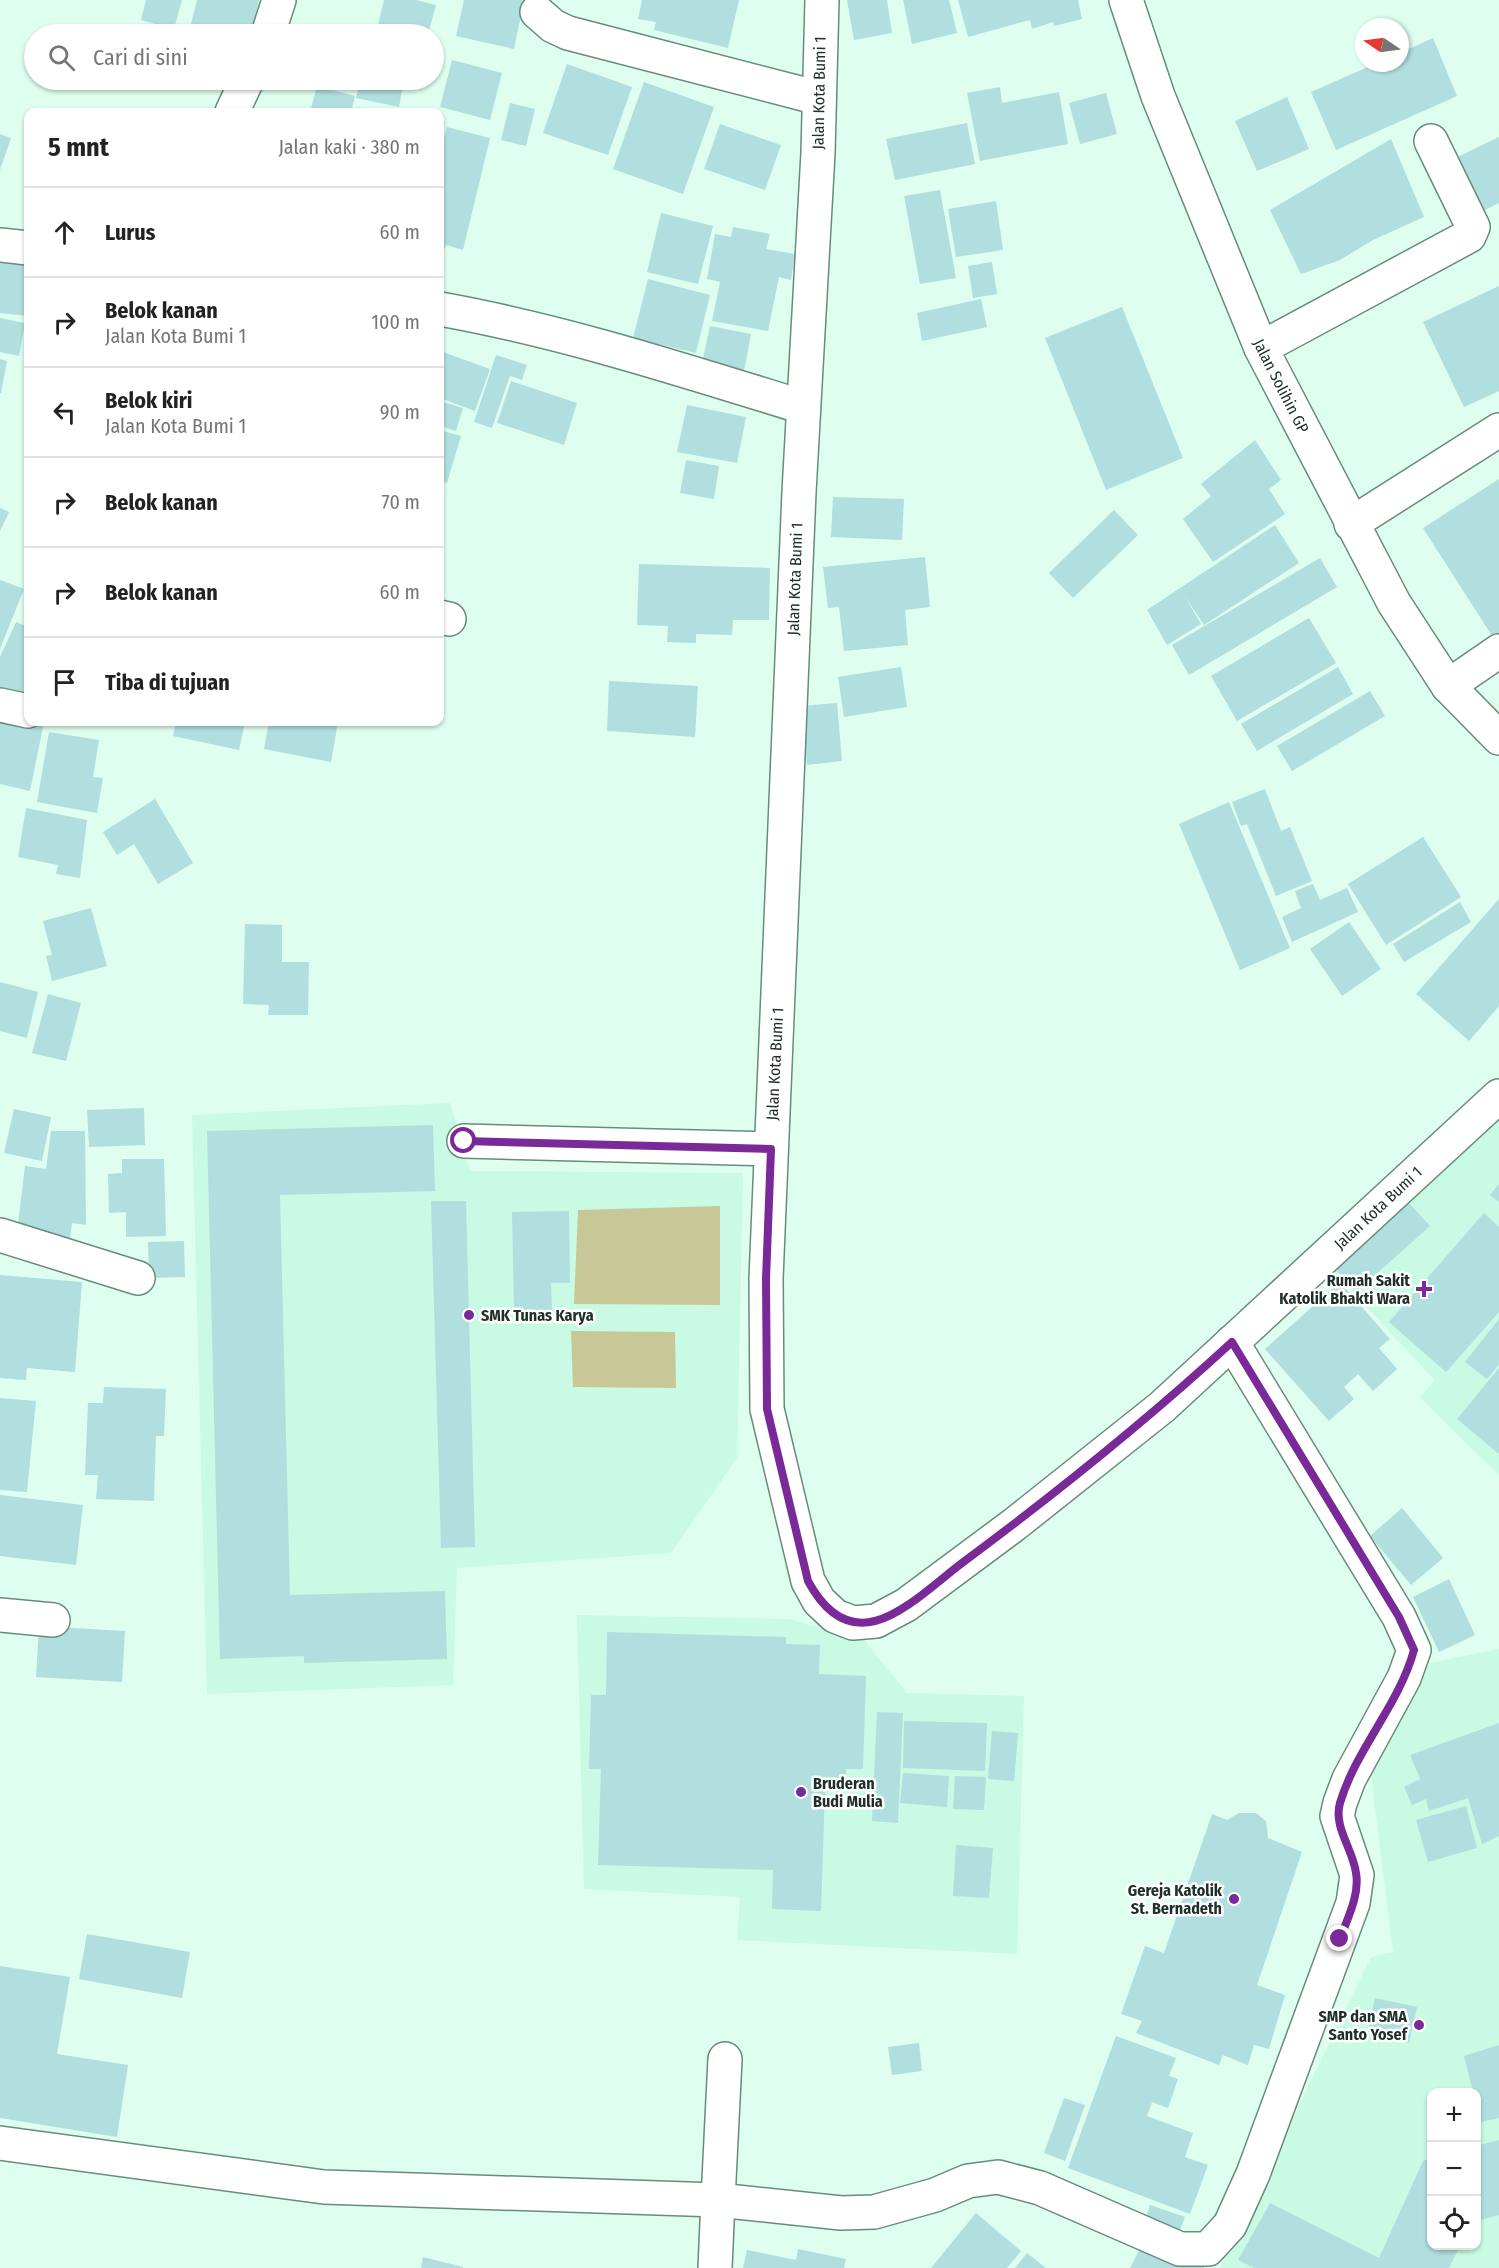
<!DOCTYPE html>
<html lang="id">
<meta charset="utf-8">
<style>
:root{--surface:#fff;--page:#f2f2f2;--text:#222;--muted:#767676;--line:#e0e0e0}
body{margin:0;font-family:"Fira Sans Condensed",sans-serif;background:var(--page);color:var(--text)}
.controls{position:absolute;right:18px;bottom:18px;display:grid;overflow:hidden;border-radius:12px;box-shadow:0 2px 4px #0004}
.controls button{width:54px;height:54px;display:grid;place-items:center;padding:0;border:0;border-bottom:2px solid var(--line);background:var(--surface);color:var(--text);font:30px sans-serif}
.compass{position:absolute;left:1355px;top:18px;width:54px;height:54px;border-radius:50%;background:var(--surface);box-shadow:0 2px 4px #0004;rotate:283deg}
.stop{position:absolute;width:18px;height:18px;margin:-14px;border:4px solid #7a2999;border-radius:50%;background:#fff}
.stop.end{background:#7a2999;border-color:#fff;box-shadow:0 2px 6px #0008}
.list{margin:0;padding:0;list-style:none}
h2{display:flex;justify-content:space-between;align-items:center;height:78px;margin:0;padding:0 24px;font-size:26px}
h2 small{font-size:20px;font-weight:400;color:var(--muted)}
.list li{display:grid;grid-template-columns:39px 1fr auto;gap:18px;align-items:center;box-sizing:border-box;height:90px;padding:0 24px;border-top:2px solid var(--line)}
.list b{display:block;font-size:22px;white-space:nowrap}
.list p{margin:0;font-size:20px;white-space:nowrap;color:var(--muted)}
.list em{font-size:20px;font-style:normal;color:var(--muted)}
.icon{flex:none;width:33px;height:33px;fill:none;stroke:currentColor;stroke-width:2;stroke-linecap:round;stroke-linejoin:round}
.map{position:relative;flex:none;width:1499px;height:2268px;overflow:hidden}
.search{position:absolute;background:var(--surface);box-shadow:0 2px 4px #0004;left:24px;top:24px;width:420px;height:66px;display:flex;align-items:center;gap:15px;box-sizing:border-box;padding:0 21px;border-radius:33px;color:var(--muted);font-size:22px}
.panel{position:absolute;background:var(--surface);box-shadow:0 2px 4px #0004;left:24px;top:108px;width:420px;height:618px;border-radius:12px}
.map>svg:first-child{display:block}
.built{fill:#c9fae4;fill-rule:evenodd}
.green{fill:#c7c798}
.building{fill:#b1dede}
.lines{fill:none;stroke-linecap:round;stroke-linejoin:round}
.minor-casing{stroke:#678c7c;stroke-width:36}
.major-casing{stroke:#678c7c;stroke-width:36}
.minor{stroke:#fff;stroke-width:33}
.major{stroke:#fff;stroke-width:33}
.route{stroke:#7a2999;stroke-width:8}
.poi-dot{fill:#7a2999;stroke:#fff;stroke-width:2}
.labels{text-anchor:middle;dominant-baseline:central;stroke-width:5;stroke-linejoin:round;paint-order:stroke}
.street-label{font-size:16px;fill:#202f29;stroke:#fff}
.poi-label{font-size:16px;font-weight:bold;fill:#202f29;stroke:#fff;text-anchor:end}
</style>
<div class="map">
<svg width="1499" height="2268" viewBox="0 0 1499 2268">
<rect width="100%" height="100%" fill="#defeef"/>
<g class="built">
<path d="M1499 1100V1475L1420 1397 1435 1380 1330 1268Z"/>
<path d="M450 1103 470 1171 743 1173 737 1458 671 1553 457 1568 453 1685 207 1694 192 1115Z"/>
<path d="M577 1615 790 1619 865 1641 907 1693 1024 1696 1017 1954 737 1940 740 1897 584 1889Z"/>
<path d="M1499 1649V2268H1220L1371 1957 1393 1952 1369 1761 1430 1663ZM1432 2092H1476V2246H1432Z"/>
</g>
<g class="green">
<path d="M720 1206V1305L574 1304 578 1210Z"/>
<path d="M571 1331 675 1332 676 1388 573 1387Z"/>
</g>
<g class="building">
<path d="M146 0H182L174 29 141 20Z"/>
<path d="M197 0H259L251 34H233L191 24Z"/>
<path d="M384 0H416L436 5 428 34H376Z"/>
<path d="M464 0H524L514 49 456 36Z"/>
<path d="M642 0H739L728 48 654 30 656 22 638 19Z"/>
<path d="M847 0H887L892 33 854 40Z"/>
<path d="M903 0H949L957 33 912 44Z"/>
<path d="M958 0H1078L1082 19 1054 26 1053 22 1032 29 1030 20 968 37Z"/>
<path d="M1433 38 1457 96 1336 150 1311 92 1377 63H1400V53Z"/>
<path d="M452 60 502 73 490 120 440 107Z"/>
<path d="M567 64 632 87 608 155 543 133Z"/>
<path d="M360 80H404L399 107 356 98Z"/>
<path d="M644 82 714 107 683 194 613 169Z"/>
<path d="M317 86 355 96 351 112H310Z"/>
<path d="M1000 87 1002 103 1059 92 1068 144 980 161 967 93Z"/>
<path d="M1106 93 1117 134 1080 144 1069 103Z"/>
<path d="M1287 97 1309 149 1257 171 1235 121Z"/>
<path d="M510 103 535 109 526 146 501 140Z"/>
<path d="M358 107 376 112H357Z"/>
<path d="M967 123 975 164 895 180 886 139Z"/>
<path d="M720 124 781 145 765 190 704 169Z"/>
<path d="M447 127 490 138 463 250 446 245 444 250 440 249V141L443 142Z"/>
<path d="M0 134 11 138 0 170Z"/>
<path d="M1499 137V203L1475 215 1449 161Z"/>
<path d="M1391 139 1424 217 1373 240 1340 260 1301 274 1270 210Z"/>
<path d="M940 190 956 278 920 284 904 196Z"/>
<path d="M996 201 1003 250 956 257 948 209Z"/>
<path d="M661 213 713 226 698 284 647 272Z"/>
<path d="M733 227 770 234 766 249 795 254 791 280 779 277 768 331 712 321 720 282 707 279 715 234 731 237Z"/>
<path d="M0 259 28 262V316L0 313Z"/>
<path d="M992 262 997 294 973 298 968 266Z"/>
<path d="M648 279 710 295 696 353 633 338Z"/>
<path d="M1499 286V391L1464 407 1423 322Z"/>
<path d="M981 299 987 327 922 341 917 313Z"/>
<path d="M1122 307 1183 458 1106 490 1045 338Z"/>
<path d="M0 318 25 323 19 356 0 352Z"/>
<path d="M710 326 751 334 744 371 702 363Z"/>
<path d="M440 351 490 369 475 411 440 398Z"/>
<path d="M496 355 527 365 522 380 510 376 492 428 474 422Z"/>
<path d="M0 359 7 361 1 393H0Z"/>
<path d="M511 381 577 403 564 445 497 423Z"/>
<path d="M440 401 463 408 456 431 440 426Z"/>
<path d="M687 405 746 417 737 463 677 452Z"/>
<path d="M440 430 461 436 447 483 440 481Z"/>
<path d="M1255 440 1281 480 1269 489 1285 514 1213 562 1183 519 1211 496 1201 484Z"/>
<path d="M686 460 719 466 714 499 680 493Z"/>
<path d="M1499 479V636L1494 639 1423 528Z"/>
<path d="M833 497 904 499 902 540 831 537Z"/>
<path d="M0 508 9 512 0 531Z"/>
<path d="M1114 510 1138 535 1073 598 1049 573Z"/>
<path d="M1275 525 1299 563 1204 625 1184 595 1201 624 1167 645 1147 610Z"/>
<path d="M925 557 930 607 905 610 908 645 844 651 839 607 828 608 823 567Z"/>
<path d="M1320 558 1337 587 1189 675 1172 645Z"/>
<path d="M639 564 770 568 769 620H733L732 635 696 634V643L667 642 668 626 637 625Z"/>
<path d="M0 580 24 589 0 649Z"/>
<path d="M1309 618 1336 663 1237 721 1211 676Z"/>
<path d="M16 622 28 627V694L22 705 0 695V657Z"/>
<path d="M901 667 907 707 844 717 838 677Z"/>
<path d="M1338 667 1353 694 1257 751 1241 724Z"/>
<path d="M609 681 698 686 695 737 607 731Z"/>
<path d="M1370 691 1385 716 1292 771 1277 746Z"/>
<path d="M837 703 842 761 807 765 801 706Z"/>
<path d="M0 710 28 722H44L30 791 0 784Z"/>
<path d="M176 722H245L239 750 173 736Z"/>
<path d="M269 722H338L331 762 264 749Z"/>
<path d="M49 732 99 740 93 777 103 778 97 813 37 802Z"/>
<path d="M1265 789 1281 831 1290 827 1312 881 1276 896 1247 824 1241 826 1232 802Z"/>
<path d="M155 799 193 863 158 884 134 844 117 855 103 832Z"/>
<path d="M1229 802 1290 948 1240 970 1179 824Z"/>
<path d="M26 808 87 820 80 878 56 874 58 865 18 857Z"/>
<path d="M1423 837 1461 897 1386 945 1348 884Z"/>
<path d="M1313 884 1320 900 1347 888 1358 912 1292 942 1282 917 1301 908 1295 891Z"/>
<path d="M1499 899V1006L1469 1041 1416 994Z"/>
<path d="M1460 902 1471 922 1404 962 1393 944Z"/>
<path d="M91 908 107 966 52 981 46 956 52 955 43 921Z"/>
<path d="M1349 922 1381 969 1342 996 1310 949Z"/>
<path d="M245 924 282 925V962H309L308 1015H268L269 1005 243 1004Z"/>
<path d="M0 982 38 992 27 1038 0 1031Z"/>
<path d="M48 994 81 1003 66 1061 32 1053Z"/>
<path d="M144 1108 145 1145 89 1147 87 1110Z"/>
<path d="M14 1109 51 1117 42 1161 4 1153Z"/>
<path d="M433 1125 435 1191 280 1195 290 1595 445 1591 447 1659 304 1663V1656L220 1659 207 1131Z"/>
<path d="M51 1131H85L86 1225 72 1223 70 1239 17 1232 25 1166 46 1169Z"/>
<path d="M122 1159H164L166 1236 126 1237V1212L109 1213 108 1174 122 1173Z"/>
<path d="M1499 1184V1202L1490 1195Z"/>
<path d="M431 1201H466L475 1547 441 1548Z"/>
<path d="M1408 1202 1430 1226 1356 1292 1334 1267Z"/>
<path d="M569 1211 570 1283H551L552 1310H514L512 1212Z"/>
<path d="M1484 1213 1499 1227V1312L1446 1372 1389 1322Z"/>
<path d="M184 1241 185 1277 149 1278 148 1242Z"/>
<path d="M0 1275 82 1282 75 1372 27 1368 26 1380 0 1378Z"/>
<path d="M1340 1282 1390 1339 1379 1348 1397 1369 1373 1391 1358 1374 1344 1387 1354 1399 1329 1421 1265 1349Z"/>
<path d="M1499 1319V1364L1487 1379 1465 1362Z"/>
<path d="M1499 1368V1454L1457 1419Z"/>
<path d="M104 1387 166 1389 164 1436H156L154 1501 96 1499 98 1475H85L88 1403H103Z"/>
<path d="M0 1398 36 1401 27 1492 0 1490Z"/>
<path d="M0 1495 83 1505 76 1565 0 1556Z"/>
<path d="M1402 1508 1443 1558 1411 1585 1370 1536Z"/>
<path d="M1449 1579 1475 1635 1439 1652 1413 1597Z"/>
<path d="M39 1626 125 1631 122 1682 36 1677Z"/>
<path d="M607 1632 786 1637V1644L820 1645 819 1674 866 1676 863 1769H846V1790H825L821 1911 772 1909 773 1870 598 1865 601 1769H589L591 1695H606Z"/>
<path d="M877 1712 903 1713 898 1823 872 1821Z"/>
<path d="M904 1721 987 1723 985 1771 903 1768Z"/>
<path d="M1499 1723V1836L1482 1844 1468 1798 1429 1811 1426 1799 1412 1805 1404 1787 1420 1779 1410 1755Z"/>
<path d="M992 1731 1018 1733 1014 1781 988 1779Z"/>
<path d="M903 1773 949 1776 947 1807 900 1803Z"/>
<path d="M955 1776 986 1777 984 1810 953 1809Z"/>
<path d="M1466 1806 1477 1848 1428 1862 1416 1820Z"/>
<path d="M1239 1813H1256L1266 1821 1268 1838 1302 1852 1257 1985 1285 1995 1269 2049 1254 2045 1248 2065 1223 2055 1219 2065 1136 2033 1142 2021 1121 2014 1145 1946 1164 1953 1212 1814 1227 1820Z"/>
<path d="M956 1845 993 1848 989 1898 953 1896Z"/>
<path d="M87 1934 190 1952 182 1998 79 1979Z"/>
<path d="M0 1966 70 1977 57 2054 128 2065 117 2137 0 2118Z"/>
<path d="M1375 1998 1417 2007 1409 2043 1367 2034Z"/>
<path d="M1116 2036 1176 2058 1169 2076 1178 2079 1168 2108 1152 2102 1147 2116 1193 2133 1185 2157 1208 2165 1190 2214 1068 2168Z"/>
<path d="M919 2043 922 2071 892 2075 888 2047Z"/>
<path d="M1499 2045V2118L1481 2122 1476 2092H1473L1464 2056Z"/>
<path d="M1064 2098 1085 2105 1065 2161 1044 2153Z"/>
<path d="M1499 2140V2215L1476 2221V2146Z"/>
<path d="M1432 2158V2246H1460L1449 2268H1254L1238 2260 1270 2203 1379 2258 1423 2161Z"/>
<path d="M1150 2205 1185 2217 1179 2232 1145 2221Z"/>
<path d="M976 2213 1021 2251 1007 2268H931Z"/>
<path d="M1147 2235 1206 2264 1204 2268H1130Z"/>
<path d="M798 2249 846 2259 844 2268H743L747 2250 796 2260Z"/>
<path d="M1027 2253 1046 2268H1015Z"/>
<path d="M423 2257 463 2267V2268H421Z"/>
</g>
<g class="lines">
<defs>
<g id="minor">
<path d="M822 0 818 153 799 492 766 1279 767 1409 808 1581 819 1601 835 1616 853 1623 876 1621 906 1605 1015 1524 1162 1407 1499 1096"/>
<path d="M537 12 553 26 568 33 819 98"/>
<path d="M268 34 279 0"/>
<path d="M232 112 247 80"/>
<path d="M0 245 28 248"/>
<path d="M440 309C563 331 683 370 803 407"/>
<path d="M1261 348 1469 236 1473 227 1431 141"/>
<path d="M1351 524 1499 430"/>
<path d="M440 617 449 619"/>
<path d="M1448 686 1499 651"/>
<path d="M0 705 28 711"/>
<path d="M464 1141 771 1149"/>
<path d="M0 1235 138 1278"/>
<path d="M0 1615 53 1620"/>
<path d="M725 2059 718 2200 841 2213 874 2212 935 2195 968 2181 998 2177 1040 2188 1180 2249H1208L1230 2225 1253 2174 1353 1903 1357 1875 1337 1816 1340 1803 1349 1779 1404 1678 1414 1650 1399 1617 1232 1342"/>
<path d="M0 2143 324 2187 718 2200 715 2268"/>
</g>
<path id="major" d="M1126 0 1158 96 1261 348 1394 603 1448 686 1499 738"/>
</defs>
<use href="#minor" class="minor-casing"/>
<use href="#major" class="major-casing"/>
<use href="#minor" class="minor"/>
<use href="#major" class="major"/>
</g>
<g class="lines">
<path class="route" d="M464 1141 771 1149 766 1279 767 1409 808 1581C822 1607 843 1629 875 1621 904 1614 938 1581 962 1563 1055 1494 1146 1421 1232 1342L1399 1617 1414 1650C1399 1705 1356 1749 1340 1803 1333 1827 1353 1849 1356 1873 1360 1895 1347 1919 1340 1939"/>
</g>
<g class="poi-dot">
<path d="M1421 1280h6v6h6v6h-6v6h-6v-6h-6v-6h6z"/>
<circle cx="469" cy="1315" r="6"/>
<circle cx="801" cy="1792" r="6"/>
<circle cx="1234" cy="1899" r="6"/>
<circle cx="1419" cy="2025" r="6"/>
</g>
<g class="labels">
<g class="street-label">
<text transform="translate(819 93) rotate(-89)">Jalan Kota Bumi 1</text>
<text transform="translate(1281 386) rotate(63)">Jalan Solihin GP</text>
<text transform="translate(795 579) rotate(-88)">Jalan Kota Bumi 1</text>
<text transform="translate(775 1064) rotate(-87)">Jalan Kota Bumi 1</text>
<text transform="translate(1378 1208) rotate(-43)">Jalan Kota Bumi 1</text>
</g>
<g class="poi-label">
<text x="1410" y="1280">Rumah Sakit<tspan x="1410" dy="18">Katolik Bhakti Wara</tspan></text>
<text x="481" y="1315" text-anchor="start">SMK Tunas Karya</text>
<text x="813" y="1783" text-anchor="start">Bruderan<tspan x="813" dy="18">Budi Mulia</tspan></text>
<text x="1222" y="1890">Gereja Katolik<tspan x="1222" dy="18">St. Bernadeth</tspan></text>
<text x="1407" y="2016">SMP dan SMA<tspan x="1407" dy="18">Santo Yosef</tspan></text>
</g>
</g>
</svg>
<div class="controls">
<button>+</button>
<button>−</button>
<button><svg class="icon" aria-label="locate" viewBox="0 0 24 24"><circle cx="12" cy="12" r="6"/><path d="M12 2v4M12 18v4M2 12h4M18 12h4"/></svg></button>
</div>
<svg class="compass" viewBox="-18 -18 36 36"><path d="M0-13l5 13h-10z" fill="#e53935"/><path d="M0 13l5-13h-10z" fill="#767676"/></svg>
<div class="stop" style="left:464px;top:1141px"></div>
<div class="stop end" style="left:1340px;top:1939px"></div>
<div class="search"><svg class="icon" aria-label="search" viewBox="0 0 24 24"><circle cx="10" cy="10" r="6"/><path d="M15 15l6 6"/></svg>Cari di sini</div>
<section class="panel">
<h2>5 mnt<small>Jalan kaki · 380 m</small></h2>
<ul class="list">
<li><svg class="icon" aria-label="ahead" viewBox="0 0 24 24"><path d="M12 20V5M6 11l6-6 6 6"/></svg><div><b>Lurus</b></div><em>60 m</em></li>
<li><svg class="icon" aria-label="right" viewBox="0 0 24 24"><path d="M7 20v-9h11M14 6l5 5-5 5"/></svg><div><b>Belok kanan</b><p>Jalan Kota Bumi 1</p></div><em>100 m</em></li>
<li><svg class="icon" aria-label="left" viewBox="0 0 24 24"><path d="M17 20v-9H6M10 6l-5 5 5 5"/></svg><div><b>Belok kiri</b><p>Jalan Kota Bumi 1</p></div><em>90 m</em></li>
<li><svg class="icon" aria-label="right" viewBox="0 0 24 24"><path d="M7 20v-9h11M14 6l5 5-5 5"/></svg><div><b>Belok kanan</b></div><em>70 m</em></li>
<li><svg class="icon" aria-label="right" viewBox="0 0 24 24"><path d="M7 20v-9h11M14 6l5 5-5 5"/></svg><div><b>Belok kanan</b></div><em>60 m</em></li>
<li><svg class="icon" aria-label="arrive" viewBox="0 0 24 24"><path d="M6 21V4h12l-3 4 3 4H6"/></svg><div><b>Tiba di tujuan</b></div></li>
</ul>
</section>
</div>
